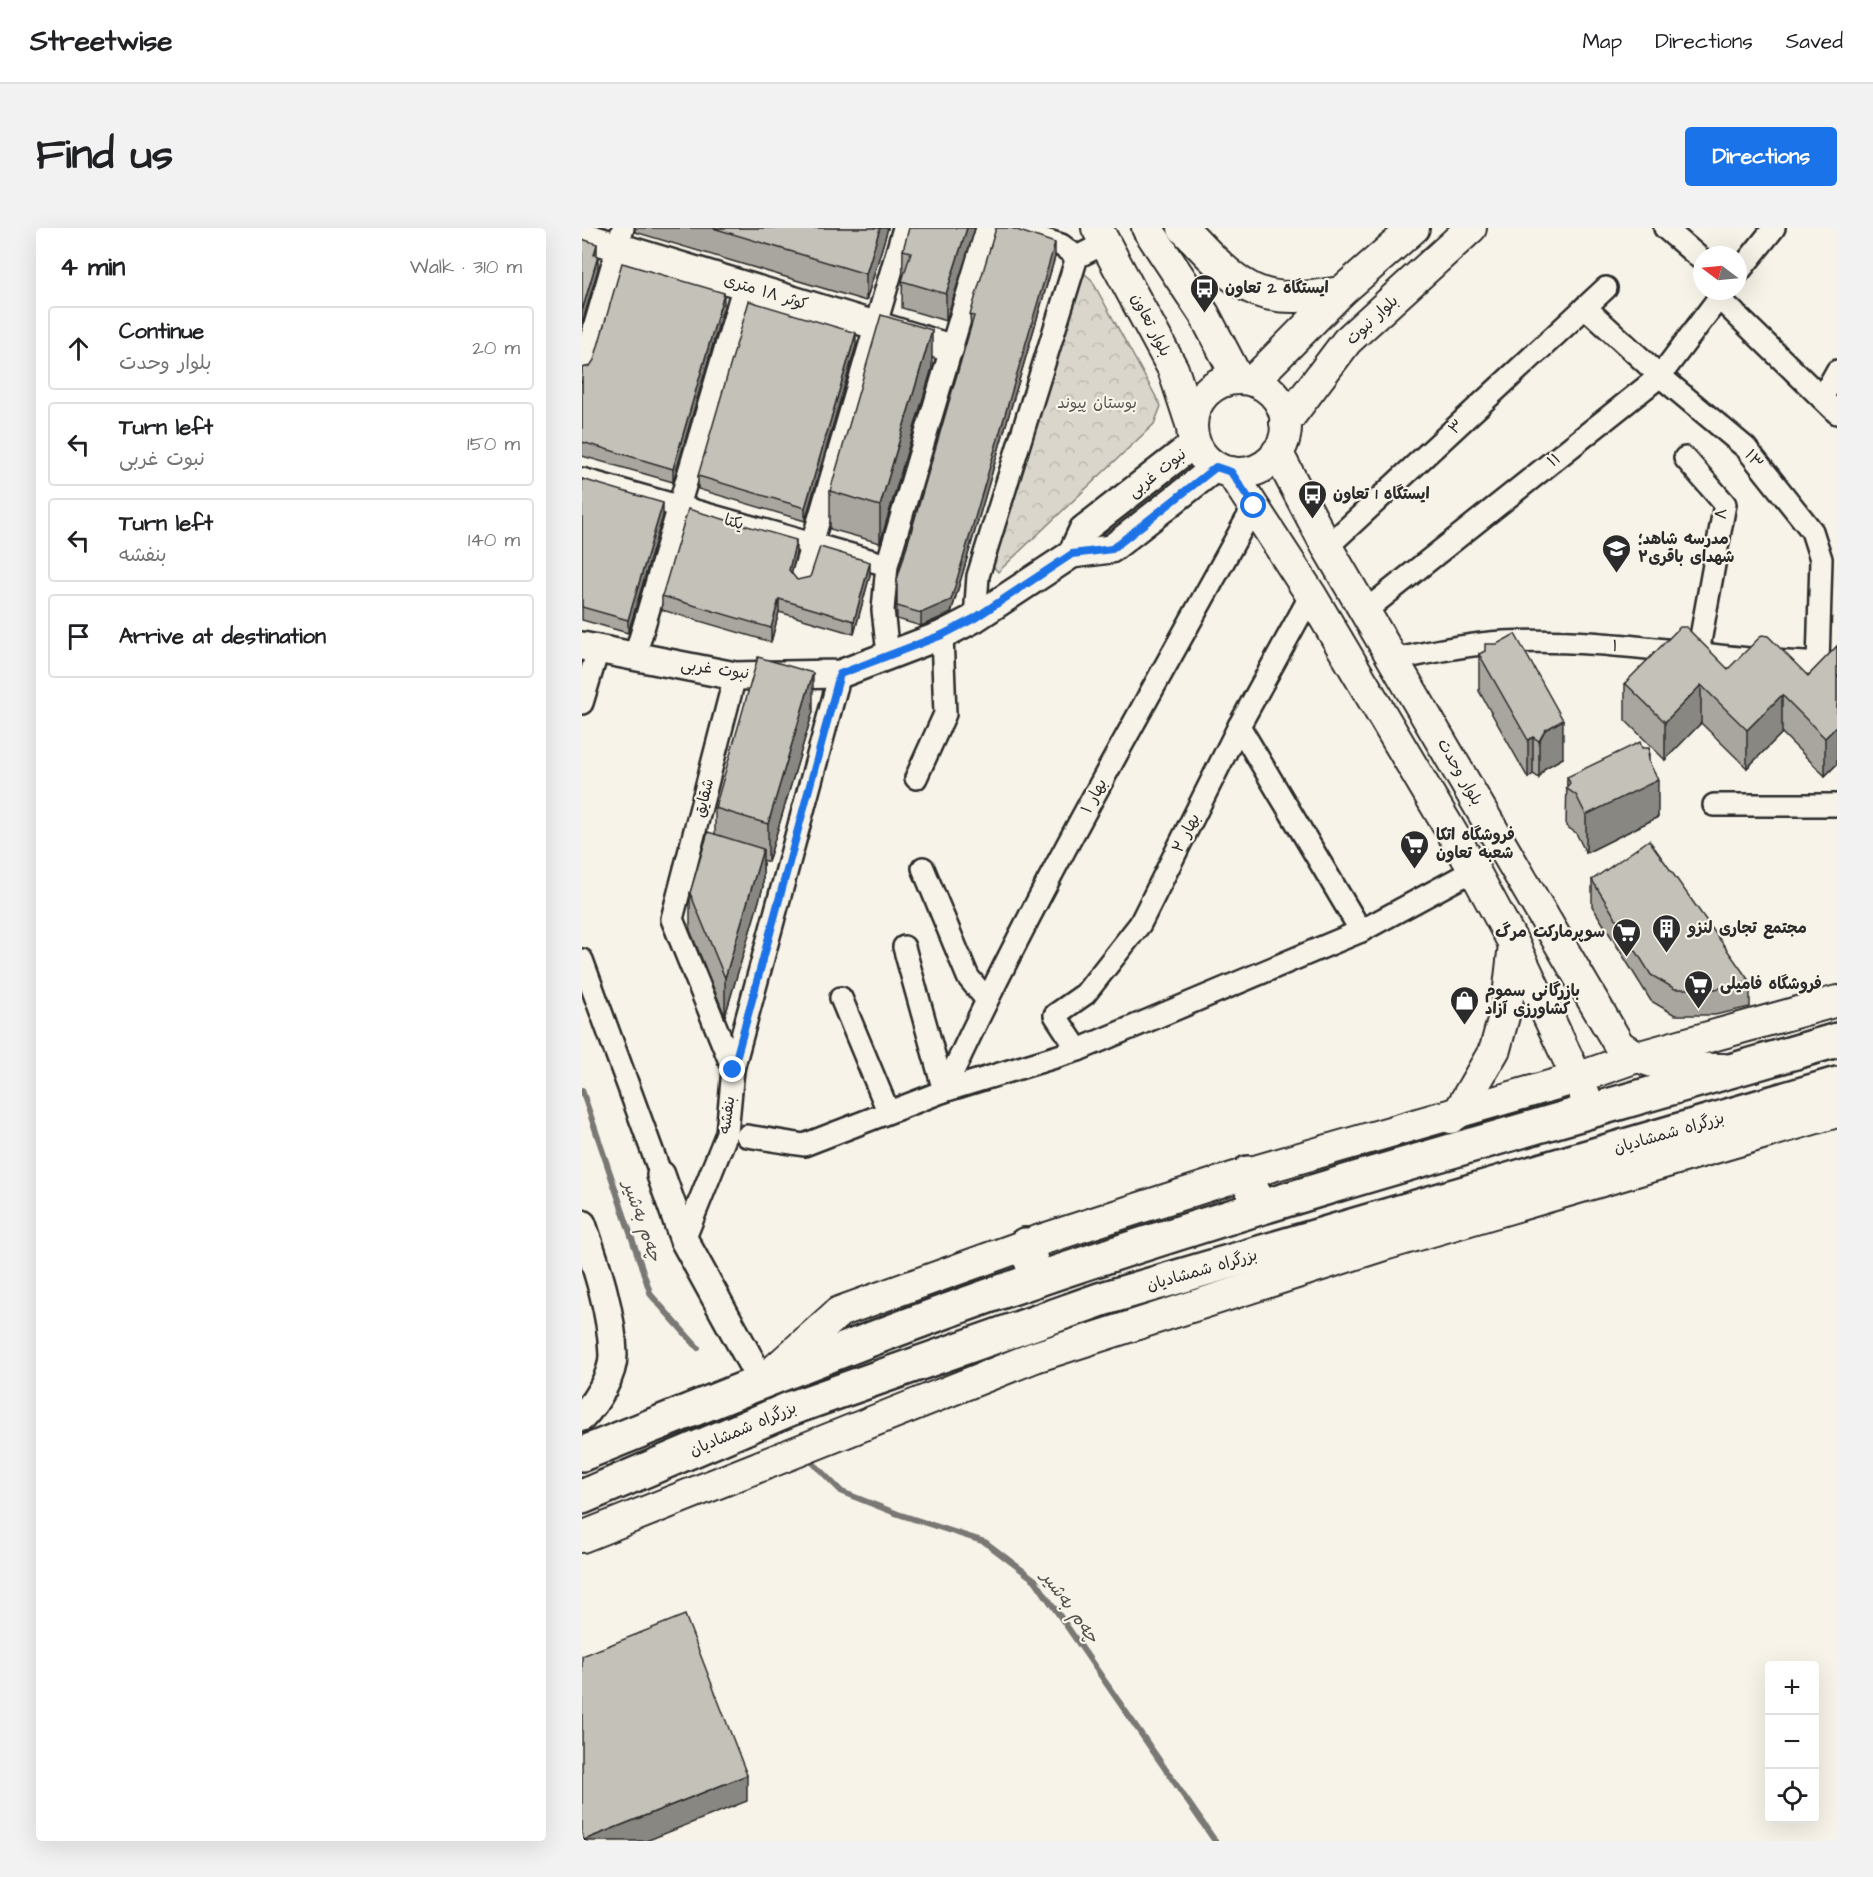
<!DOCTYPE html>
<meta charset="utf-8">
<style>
:root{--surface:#fff;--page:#f2f2f2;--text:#202124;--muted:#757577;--line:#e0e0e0;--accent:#1a73e8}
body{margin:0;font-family:"Architects Daughter","Playpen Sans Arabic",sans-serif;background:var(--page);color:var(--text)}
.controls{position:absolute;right:18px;bottom:18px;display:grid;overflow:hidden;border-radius:6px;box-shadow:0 6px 24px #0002}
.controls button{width:54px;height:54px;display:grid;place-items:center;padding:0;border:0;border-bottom:2px solid var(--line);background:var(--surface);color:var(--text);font:30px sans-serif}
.compass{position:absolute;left:1111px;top:18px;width:54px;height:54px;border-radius:50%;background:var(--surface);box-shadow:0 6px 24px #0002;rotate:286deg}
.stop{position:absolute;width:18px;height:18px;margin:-14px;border:4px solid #1a73e8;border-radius:50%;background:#fff}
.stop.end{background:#1a73e8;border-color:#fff;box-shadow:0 2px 6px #0008}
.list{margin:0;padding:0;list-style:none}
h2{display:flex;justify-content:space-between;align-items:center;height:78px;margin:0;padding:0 24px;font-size:26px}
h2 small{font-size:20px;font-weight:400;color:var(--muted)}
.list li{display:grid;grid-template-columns:39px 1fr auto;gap:18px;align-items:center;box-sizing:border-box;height:84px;margin:0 12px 12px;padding:0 12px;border:2px solid var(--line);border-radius:6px}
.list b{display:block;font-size:22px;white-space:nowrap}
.list p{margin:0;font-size:20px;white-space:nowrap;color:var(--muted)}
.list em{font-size:20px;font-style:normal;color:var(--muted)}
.icon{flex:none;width:33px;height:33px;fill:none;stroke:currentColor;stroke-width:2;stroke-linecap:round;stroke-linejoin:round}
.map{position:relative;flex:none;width:1255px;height:1613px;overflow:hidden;border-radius:6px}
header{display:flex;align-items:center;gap:36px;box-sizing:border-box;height:84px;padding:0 30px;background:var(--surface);border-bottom:2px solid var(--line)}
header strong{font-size:28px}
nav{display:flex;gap:33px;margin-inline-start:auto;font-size:21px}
.intro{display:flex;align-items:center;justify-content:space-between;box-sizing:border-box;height:144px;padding:0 36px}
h1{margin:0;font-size:42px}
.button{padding:15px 27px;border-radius:6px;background:var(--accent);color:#fff;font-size:21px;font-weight:700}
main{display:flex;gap:36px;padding:0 36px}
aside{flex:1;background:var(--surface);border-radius:6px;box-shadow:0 6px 24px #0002}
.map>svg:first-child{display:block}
.park{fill:url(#park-crowns);stroke:#82807c;stroke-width:1.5}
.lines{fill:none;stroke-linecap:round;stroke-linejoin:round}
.stream{stroke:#7a7874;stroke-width:6}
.minor-casing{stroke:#2b2b2b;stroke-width:26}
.tertiary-casing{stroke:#2b2b2b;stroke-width:32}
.secondary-casing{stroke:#2b2b2b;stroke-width:34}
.trunk-casing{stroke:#2b2b2b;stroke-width:38}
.minor{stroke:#f7f3e8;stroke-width:21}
.tertiary{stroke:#f7f3e8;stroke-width:27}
.secondary{stroke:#f7f3e8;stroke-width:30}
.trunk{stroke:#f7f3e8;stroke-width:33}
.wall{fill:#a9a69f;stroke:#2b2b2b;stroke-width:1.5}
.shaded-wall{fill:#898782;stroke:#2b2b2b;stroke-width:1.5}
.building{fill:#c4c1b9;stroke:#2b2b2b;stroke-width:1.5}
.route{stroke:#1a73e8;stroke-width:8}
.labels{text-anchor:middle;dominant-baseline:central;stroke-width:4.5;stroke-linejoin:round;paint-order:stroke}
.poi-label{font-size:16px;font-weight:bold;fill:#2b2b2b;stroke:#f7f3e8;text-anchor:start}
.street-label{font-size:16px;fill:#2b2b2b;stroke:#f7f3e8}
.park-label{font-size:16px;fill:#575653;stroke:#f7f3e8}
.water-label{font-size:18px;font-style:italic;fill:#53524f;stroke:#f7f3e8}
</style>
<header>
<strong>Streetwise</strong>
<nav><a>Map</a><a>Directions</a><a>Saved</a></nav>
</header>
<div class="intro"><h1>Find us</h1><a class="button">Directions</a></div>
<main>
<aside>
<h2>4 min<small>Walk · 310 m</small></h2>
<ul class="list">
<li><svg class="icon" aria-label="ahead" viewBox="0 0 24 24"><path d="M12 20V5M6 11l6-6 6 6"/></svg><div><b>Continue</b><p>بلوار وحدت</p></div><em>20 m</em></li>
<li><svg class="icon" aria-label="left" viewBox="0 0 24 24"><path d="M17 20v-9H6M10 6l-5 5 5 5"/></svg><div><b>Turn left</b><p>نبوت غربی</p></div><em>150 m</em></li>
<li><svg class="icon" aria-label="left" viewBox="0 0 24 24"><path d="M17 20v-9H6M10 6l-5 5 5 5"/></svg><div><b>Turn left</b><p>بنفشه</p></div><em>140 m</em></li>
<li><svg class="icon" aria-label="arrive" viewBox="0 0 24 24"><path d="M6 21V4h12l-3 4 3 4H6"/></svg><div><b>Arrive at destination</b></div></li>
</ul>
</aside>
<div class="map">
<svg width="1255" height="1613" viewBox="0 0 1255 1613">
<defs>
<pattern id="park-crowns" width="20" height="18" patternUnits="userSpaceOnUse" patternTransform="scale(1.5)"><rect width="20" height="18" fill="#dad6cc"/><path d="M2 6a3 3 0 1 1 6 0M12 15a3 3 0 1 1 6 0" fill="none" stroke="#bbb8af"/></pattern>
</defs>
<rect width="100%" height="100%" fill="#f7f3e8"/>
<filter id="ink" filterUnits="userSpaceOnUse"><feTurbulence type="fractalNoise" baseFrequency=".0167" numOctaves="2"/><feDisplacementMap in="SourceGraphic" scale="12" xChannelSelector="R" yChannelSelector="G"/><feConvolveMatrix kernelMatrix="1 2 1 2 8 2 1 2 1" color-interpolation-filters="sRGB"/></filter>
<g filter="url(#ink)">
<path class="park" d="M498 42 509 51 579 178 572 196 416 344 409 336Z"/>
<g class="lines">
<g class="stream">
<path d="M0 862 69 1067 116 1120"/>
<path d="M224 1228 260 1264 316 1286 403 1314 453 1352 633 1613"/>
</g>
<defs>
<g id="minor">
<path d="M425 0 479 17 495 29"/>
<path d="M1083 0 1120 32"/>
<path d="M1156 45 1192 0"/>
<path d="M1137 70 1255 185"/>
<path d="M1003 79 1078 148 1164 220 1230 303 1239 331 1236 436"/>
<path d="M0 142 41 0"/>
<path d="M1240 170 1255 143"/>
<path d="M1103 230 1143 276 1116 425"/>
<path d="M0 251 305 337"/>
<path d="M745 319 1024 60"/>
<path d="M219 353 322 0"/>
<path d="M783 383 1078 148 1142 63"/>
<path d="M393 390 396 348 495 29 525 14"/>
<path d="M306 426 301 382 305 337 405 0"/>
<path d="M53 428 162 57"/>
<path d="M812 432C847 424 885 416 921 414 1032 408 1144 435 1255 436"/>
<path d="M0 475 16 422"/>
<path d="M657 498 779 703"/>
<path d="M334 550 363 486 360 407"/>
<path d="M1132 577H1255"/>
<path d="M341 640 386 749 404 771"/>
<path d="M322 719 362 863"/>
<path d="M0 732 79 947"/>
<path d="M259 770 306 883"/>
<path d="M496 822 473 787 503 766 558 696 657 498 729 367"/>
<path d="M151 841 90 691 153 448"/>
<path d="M362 863C454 662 566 472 672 278"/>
<path d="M165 908 222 917 362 863 496 822 779 703 892 642"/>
<path d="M102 1012 145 905 151 841 258 446"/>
</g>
<g id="tertiary">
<path d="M0 8 368 120"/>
<path d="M490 326 501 302 613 215"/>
<path d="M0 418 153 448 258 446 360 407 393 390 490 326 529 321 634 239"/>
<path d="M79 947 102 1012 180 1154"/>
<path d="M0 996C14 1037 30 1083 31 1127 31 1148 14 1174 0 1189"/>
</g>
<g id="secondary">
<path d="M515 0 591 141 610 199"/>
<path d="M565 0 622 86 656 151"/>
<path d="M601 0C625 24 654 61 689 67 712 72 737 67 759 64"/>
<circle cx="657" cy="198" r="47"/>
<path d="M671 153 759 64 832 0"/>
<path d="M703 195 765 113 889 0"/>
<path d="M695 224 745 319 1037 817C1066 840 1105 841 1141 841"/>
<path d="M649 244 729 367 892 642 932 716 1003 867"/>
<path d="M869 890 876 885 913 821 925 777 932 716"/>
<path d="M185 1149 257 1084 443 1017 666 945 995 850 1055 829 1255 773"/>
<path d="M0 1309 453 1129 802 1017 1255 884"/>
</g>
<g id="trunk">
<path d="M666 945 675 980"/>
<path d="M443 1017 456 1051"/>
<path d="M0 1226C152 1165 304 1102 459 1050 722 961 989 890 1255 812"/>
<path d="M0 1269 210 1180 520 1071 1255 856"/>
</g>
</defs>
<use href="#minor" class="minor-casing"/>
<use href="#tertiary" class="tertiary-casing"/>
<use href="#secondary" class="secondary-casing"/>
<use href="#trunk" class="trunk-casing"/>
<use href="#minor" class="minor"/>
<use href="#tertiary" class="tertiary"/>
<use href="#secondary" class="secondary"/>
<use href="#trunk" class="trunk"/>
</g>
<g class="wall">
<path d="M53 0H306L284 73 53 4Z"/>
<path d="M393 0 364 93 320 80 321 22Z"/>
<path d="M473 29 369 385 339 398 315 391V352L389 101 388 87Z"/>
<path d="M142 78 91 254 0 228V140L8 138Z"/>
<path d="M274 118 223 293 116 261V248Z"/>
<path d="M350 140 298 315 248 301V263Z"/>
<path d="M0 251 81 288 46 405 0 392Z"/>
<path d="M214 325 209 345 215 352 288 347 272 406 197 384 189 414 80 382V368Z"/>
<path d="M1255 418V536L1243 548 1200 505 1165 540 1119 495 1083 532 1043 492V455L1146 441 1226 448Z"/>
<path d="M897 426 981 530 963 540 957 550 951 546 946 550 897 463Z"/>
<path d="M231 483 186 634 181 632V659L143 788 108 702V665L133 607V580Z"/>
<path d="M1067 533 1076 589 1004 625 994 605 984 598 985 549Z"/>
<path d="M1010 652 1168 754V779L1133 787H1093L1069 773 1010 678Z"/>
</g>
<g class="shaded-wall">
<path d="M298 0H306L284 73V46Z"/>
<path d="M385 0H393L364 93V66Z"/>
<path d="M473 15V29L369 385 339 398V385Z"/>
<path d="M15 16V29L12 27Z"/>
<path d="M16 28V41L0 96V83Z"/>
<path d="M142 65V78L91 254V241Z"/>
<path d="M350 102V140L298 315V278Z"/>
<path d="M274 105V118L223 293V280Z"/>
<path d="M81 275V288L46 405V392Z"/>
<path d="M214 312V325L207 355V342Z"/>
<path d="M288 334V347L272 406V393Z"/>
<path d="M197 371V384L189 414V400Z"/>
<path d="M231 445V483L186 634V596Z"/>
<path d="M1119 457V495L1083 532V494Z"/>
<path d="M1200 467V505L1165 540V502Z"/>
<path d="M981 492V530L963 540 957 550V513L963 502Z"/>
<path d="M1255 498V536L1243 548V510Z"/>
<path d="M951 509V546L946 550V512Z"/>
<path d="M1067 520V556L1076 552V589L1004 625V587L1066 532Z"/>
<path d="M181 621V659L143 788V750Z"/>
<path d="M165 1547V1573L64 1613H2V1612Z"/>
</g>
<g class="building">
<path d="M131 0H298L284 46Z"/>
<path d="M327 0H385L364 66 320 53 329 24 321 22Z"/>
<path d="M414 0H429L473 15 369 372 339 385 315 378V352L392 88 388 87Z"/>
<path d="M0 11 15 16 12 27 16 28 0 83Z"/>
<path d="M40 35 142 65 91 241 0 214V140L8 138 12 132Z"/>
<path d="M167 73 274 105 223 280 116 248Z"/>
<path d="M299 87 350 102 298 278 248 263Z"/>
<path d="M0 251 81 275 46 392 0 379Z"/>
<path d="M106 281 214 312 207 342 215 352 228 349 238 319 288 334 272 393 197 371 189 400 80 368Z"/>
<path d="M1098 399H1104L1146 441 1180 407 1186 408 1226 448 1255 418V498L1243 510 1200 467 1165 502 1119 457 1083 494 1043 455Z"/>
<path d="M933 406 981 492 963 502 957 513 951 509 946 512 897 426 903 423V416H915Z"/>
<path d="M176 429 231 445 186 596 133 580Z"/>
<path d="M1058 514 1060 520H1067L1066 532 1076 552 1004 587 994 567 984 560 988 555 985 549Z"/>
<path d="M126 604 181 621 143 750 108 665Z"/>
<path d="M1067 612 1168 754 1133 761H1093L1069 747 1010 652Z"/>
<path d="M103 1387 165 1547 2 1612 0 1606V1428Z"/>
</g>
</g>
<g class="lines" filter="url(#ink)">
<path class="route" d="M151 842 258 446 360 407 393 390 490 326 530 321 634 239 649 244 672 278"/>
</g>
<defs>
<symbol id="bus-pin" viewBox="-11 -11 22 30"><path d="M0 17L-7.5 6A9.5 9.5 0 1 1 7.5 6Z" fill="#2b2b2b" stroke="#f7f3e8"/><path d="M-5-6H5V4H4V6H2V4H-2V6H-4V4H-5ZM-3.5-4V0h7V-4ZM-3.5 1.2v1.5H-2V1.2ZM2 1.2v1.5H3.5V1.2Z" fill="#fff"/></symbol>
<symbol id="school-pin" viewBox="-11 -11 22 30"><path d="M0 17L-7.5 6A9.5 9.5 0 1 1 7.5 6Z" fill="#2b2b2b" stroke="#f7f3e8"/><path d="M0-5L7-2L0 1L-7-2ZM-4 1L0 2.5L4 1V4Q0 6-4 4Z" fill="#fff"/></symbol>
<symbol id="supermarket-pin" viewBox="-11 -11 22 30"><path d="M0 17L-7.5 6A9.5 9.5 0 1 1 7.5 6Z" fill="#2b2b2b" stroke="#f7f3e8"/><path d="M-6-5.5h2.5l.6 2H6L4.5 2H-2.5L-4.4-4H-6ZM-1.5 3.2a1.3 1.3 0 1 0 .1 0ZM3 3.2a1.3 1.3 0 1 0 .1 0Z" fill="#fff"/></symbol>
<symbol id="building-pin" viewBox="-11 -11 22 30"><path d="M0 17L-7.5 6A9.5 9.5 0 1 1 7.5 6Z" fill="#2b2b2b" stroke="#f7f3e8"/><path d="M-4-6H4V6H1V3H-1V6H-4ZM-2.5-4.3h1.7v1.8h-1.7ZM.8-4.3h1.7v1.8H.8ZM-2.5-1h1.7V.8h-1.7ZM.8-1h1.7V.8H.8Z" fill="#fff"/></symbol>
<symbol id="shop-pin" viewBox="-11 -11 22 30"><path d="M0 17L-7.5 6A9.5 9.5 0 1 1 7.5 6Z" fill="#2b2b2b" stroke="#f7f3e8"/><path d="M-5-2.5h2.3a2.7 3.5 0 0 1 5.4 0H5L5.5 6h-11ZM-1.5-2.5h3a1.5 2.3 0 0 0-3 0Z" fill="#fff"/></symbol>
</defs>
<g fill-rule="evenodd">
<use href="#bus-pin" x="606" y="44" width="33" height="45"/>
<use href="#bus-pin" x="714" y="250" width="33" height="45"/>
<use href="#school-pin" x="1018" y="304" width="33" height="45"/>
<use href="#supermarket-pin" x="816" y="600" width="33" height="45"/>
<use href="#building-pin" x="1068" y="684" width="33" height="45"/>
<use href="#supermarket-pin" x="1028" y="688" width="33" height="45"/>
<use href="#supermarket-pin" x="1100" y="740" width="33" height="45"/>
<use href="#shop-pin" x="866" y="756" width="33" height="45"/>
</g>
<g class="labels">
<g class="poi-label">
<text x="643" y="60">ایستگاه 2 تعاون</text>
<text x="751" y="266">ایستگاه 1 تعاون</text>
<text x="1056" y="311">مدرسه شاهد؛<tspan x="1056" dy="18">شهدای باقری۲</tspan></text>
<text x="854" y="607">فروشگاه اتکا<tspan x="854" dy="18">شعبه تعاون</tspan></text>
<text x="1106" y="700">مجتمع تجاری لنزو</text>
<text x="1023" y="704" text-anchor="end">سوپرمارکت مرگ</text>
<text x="1138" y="756">فروشگاه فامیلی</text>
<text x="903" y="763">بازرگانی سموم<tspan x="903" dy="18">کشاورزی آزاد</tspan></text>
</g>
<g class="street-label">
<text transform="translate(184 64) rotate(17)">کوثر ۱۸ متری</text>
<text transform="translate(790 92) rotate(-43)">بلوار نبوت</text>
<text transform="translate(569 97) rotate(63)">بلوار تعاون</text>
<text transform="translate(874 199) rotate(-43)">۳</text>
<text transform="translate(1172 231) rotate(50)">۱۳</text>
<text transform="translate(972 232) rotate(-38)">۱۱</text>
<text transform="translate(575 245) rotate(-38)">نبوت غربی</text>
<text transform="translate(1139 286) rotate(-87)">۸</text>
<text transform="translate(152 294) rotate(16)">یکتا</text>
<text transform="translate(1033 418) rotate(5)">۱</text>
<text transform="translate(133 441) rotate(8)">نبوت غربی</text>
<text transform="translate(878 544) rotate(60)">بلوار وحدت</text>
<text transform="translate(512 568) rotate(-62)">بهار ۱</text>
<text transform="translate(122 570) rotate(-76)">شقایق</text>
<text transform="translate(604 605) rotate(-63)">بهار ۲</text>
<text transform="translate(145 887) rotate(-82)">بنفشه</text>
<text transform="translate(1087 905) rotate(-16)">بزرگراه شمشادیان</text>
<text transform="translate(620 1042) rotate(-16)">بزرگراه شمشادیان</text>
<text transform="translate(161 1201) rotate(-23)">بزرگراه شمشادیان</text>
</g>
<g class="park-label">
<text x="515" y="175">بوستان پیوند</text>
</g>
<g class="water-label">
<text transform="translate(60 993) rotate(71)">چەم بەشیر</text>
<text transform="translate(488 1379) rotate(54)">چەم بەشیر</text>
</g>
</g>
</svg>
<div class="controls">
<button>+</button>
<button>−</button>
<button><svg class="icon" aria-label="locate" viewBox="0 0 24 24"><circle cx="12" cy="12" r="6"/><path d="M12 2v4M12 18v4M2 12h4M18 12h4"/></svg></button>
</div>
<svg class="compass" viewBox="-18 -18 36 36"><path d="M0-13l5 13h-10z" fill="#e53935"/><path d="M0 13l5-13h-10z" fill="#757577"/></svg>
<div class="stop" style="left:672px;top:278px"></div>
<div class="stop end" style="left:151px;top:842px"></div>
</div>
</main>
